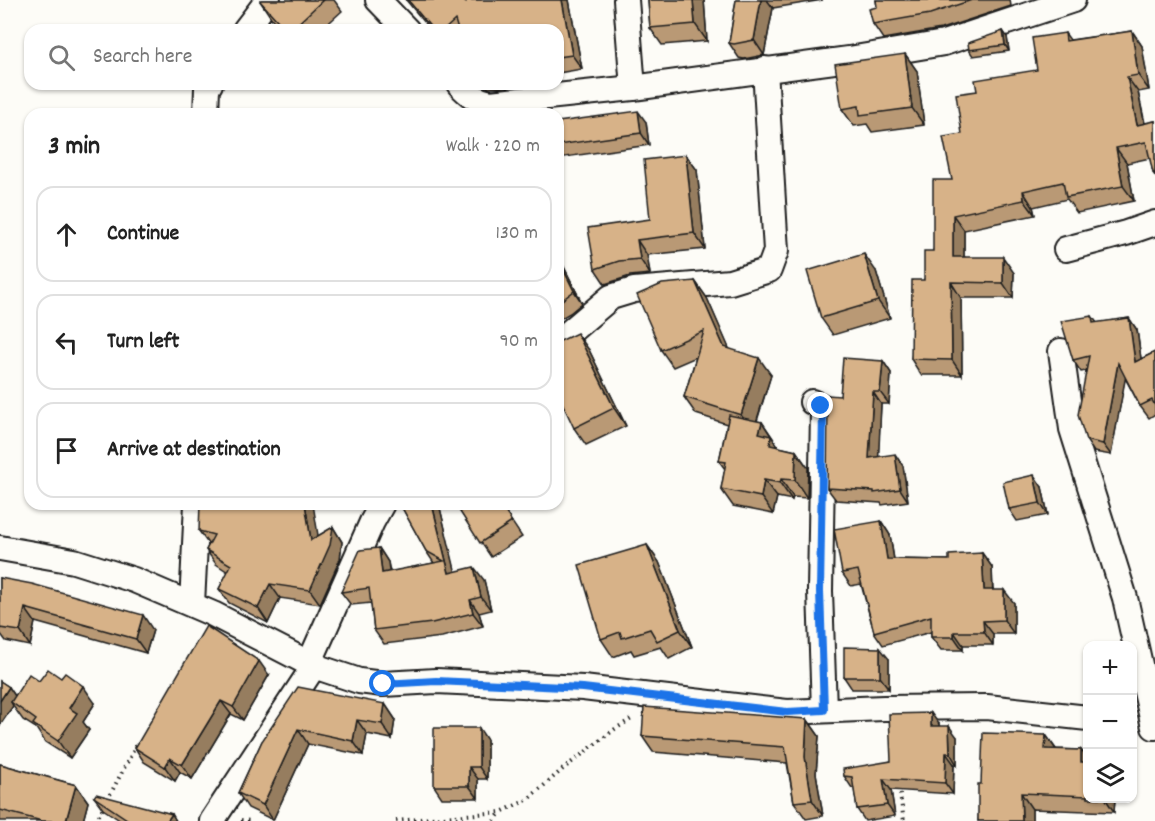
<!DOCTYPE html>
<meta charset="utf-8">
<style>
:root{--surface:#fff;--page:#f2f2f2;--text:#222;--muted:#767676;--line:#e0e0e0}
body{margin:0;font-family:Dekko,sans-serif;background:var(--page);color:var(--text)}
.controls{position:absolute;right:18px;bottom:18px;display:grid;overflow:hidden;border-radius:12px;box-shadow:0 2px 4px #0004}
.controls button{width:54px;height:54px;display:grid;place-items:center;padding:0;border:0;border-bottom:2px solid var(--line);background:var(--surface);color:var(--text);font:30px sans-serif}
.stop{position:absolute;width:18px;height:18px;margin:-14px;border:4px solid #1a73e8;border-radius:50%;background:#fff}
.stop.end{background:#1a73e8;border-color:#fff;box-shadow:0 2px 6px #0008}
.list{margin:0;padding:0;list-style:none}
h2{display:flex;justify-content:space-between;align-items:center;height:78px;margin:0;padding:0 24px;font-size:26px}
h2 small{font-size:20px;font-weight:400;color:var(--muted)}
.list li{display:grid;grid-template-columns:39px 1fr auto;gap:18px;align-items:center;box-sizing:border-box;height:96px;margin:0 12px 12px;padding:0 12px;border:2px solid var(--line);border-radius:18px}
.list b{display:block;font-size:22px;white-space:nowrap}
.list em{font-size:20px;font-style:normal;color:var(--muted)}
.icon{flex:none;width:33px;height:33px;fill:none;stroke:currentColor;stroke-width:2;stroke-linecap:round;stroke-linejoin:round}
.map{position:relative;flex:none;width:1155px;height:821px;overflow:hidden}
.search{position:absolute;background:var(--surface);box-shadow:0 2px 4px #0004;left:24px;top:24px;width:540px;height:66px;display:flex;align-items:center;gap:15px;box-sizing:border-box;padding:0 21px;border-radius:18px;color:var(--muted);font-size:22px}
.panel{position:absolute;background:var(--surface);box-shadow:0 2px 4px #0004;left:24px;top:108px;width:540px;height:402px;border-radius:18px}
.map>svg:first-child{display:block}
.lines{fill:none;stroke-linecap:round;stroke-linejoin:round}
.minor-casing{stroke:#1c1c1c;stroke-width:28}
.path{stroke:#1c1c1c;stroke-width:4;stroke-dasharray:1.5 4.5;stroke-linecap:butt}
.minor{stroke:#fdfcf7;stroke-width:24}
.wall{fill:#b99975;stroke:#1c1c1c;stroke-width:1.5}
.shaded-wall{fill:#967d5f;stroke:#1c1c1c;stroke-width:1.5}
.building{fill:#d7b288;stroke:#1c1c1c;stroke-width:1.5}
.route{stroke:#1a73e8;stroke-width:8}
</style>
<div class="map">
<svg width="1155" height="821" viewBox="0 0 1155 821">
<rect width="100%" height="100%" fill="#fdfcf7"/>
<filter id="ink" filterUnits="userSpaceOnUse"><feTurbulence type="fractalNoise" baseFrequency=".0167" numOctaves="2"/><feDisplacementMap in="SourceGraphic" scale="12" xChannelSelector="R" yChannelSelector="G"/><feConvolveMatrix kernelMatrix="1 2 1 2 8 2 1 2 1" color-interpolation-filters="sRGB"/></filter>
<g filter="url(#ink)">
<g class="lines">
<defs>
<g id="minor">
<path d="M378 0 407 30"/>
<path d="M626 0 633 88"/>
<path d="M245 30 268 0"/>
<path d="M459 84C468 94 476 100 490 103L633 88 849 59 944 43 1073 0"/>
<path d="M206 114 207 88 210 84"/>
<path d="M1066 249 1126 233 1155 223"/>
<path d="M558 342 611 297 634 290 730 282 769 270 776 251 765 69"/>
<path d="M1061 351 1072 429 1125 598 1154 727"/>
<path d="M812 402 821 406 823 411 820 591 824 710"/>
<path d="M0 548 74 561 134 580 213 614 314 666 359 681 383 684 436 681 583 688 787 712 884 708 987 707 1088 718"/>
<path d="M192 604 197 504"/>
<path d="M309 664 372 522 382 504"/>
<path d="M212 821 314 666"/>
</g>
</defs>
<use href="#minor" class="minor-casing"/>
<g class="path">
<path d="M899 788 904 821"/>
<path d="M241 820 251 821"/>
<path d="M96 821 137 744"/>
<path d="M396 821 501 812 527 800 563 769 615 729 633 718"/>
<path d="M494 821 501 812"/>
</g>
<use href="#minor" class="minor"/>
</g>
<g class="wall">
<path d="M261 0H334L342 11 321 30H282L272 19 260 1Z"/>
<path d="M406 0H463L466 3 465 0H569L582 69 558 73V30H431Z"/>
<path d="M648 0H704L707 41 662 45 650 28Z"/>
<path d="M736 0H823L773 8 764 55 744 59 739 58 729 43Z"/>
<path d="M876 0H1010L1011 6 941 29 883 39 873 24 877 7Z"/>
<path d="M1003 31 1007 37 1009 51 973 56 969 50Z"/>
<path d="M1132 31 1142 46 1149 90 1138 92 1145 123 1155 121V176L1153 173 1150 158 1127 163 1134 201 1077 213 1067 199 1033 207 1035 215 964 230V257L1014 273 1013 298H961L962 375H921L911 359 924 280 933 251 952 180 962 134 977 91 1037 70 1065 33 1070 40Z"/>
<path d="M905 54 917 71 924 125 872 132 867 124 854 126 842 109Z"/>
<path d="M482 84H517L504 87 489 88Z"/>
<path d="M558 122H646L649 145 558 158Z"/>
<path d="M686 155 697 170 705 249 647 255 650 274 630 276 605 284 595 269 650 219Z"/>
<path d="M558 255 582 303 570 313 558 320Z"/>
<path d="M876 271 890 318 833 335 821 318Z"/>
<path d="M695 281 707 298 729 349 771 375 757 421 762 422 779 447 796 451 808 468 807 498 793 497 792 500 777 497 773 514 733 506 721 489 725 469 719 461 727 424 696 414 684 397 696 357 673 367 661 350Z"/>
<path d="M1092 316 1097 323 1129 318 1137 330 1141 359 1155 352V414L1149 418 1140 406 1125 378 1111 455 1094 452 1086 440V371L1081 372 1073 360Z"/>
<path d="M589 350 626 426 586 445 574 428Z"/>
<path d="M883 361 891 373 889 404H881L878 457 903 466 908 501 882 505 881 503 836 500 827 488 840 396Z"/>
<path d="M1042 487 1048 515 1017 521 1009 509Z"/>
<path d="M400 504H439L455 572 484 580 491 610 479 613 483 626 442 637 384 644 374 630 371 603 351 605 341 592 379 548 388 562 390 572 434 563 426 551Z"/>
<path d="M455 504H495L496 507 500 504 522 537 491 557Z"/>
<path d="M881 521 890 535 894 559 949 560 982 553 992 567 993 590 1014 603V634H993V645H963V650H941L931 637V632L883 645 874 632 861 584 851 586 842 573Z"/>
<path d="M333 527 342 542 340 559 320 604 280 598 268 623 229 603 219 589 228 572 216 564 206 550 209 545 199 531 318 536Z"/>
<path d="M647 545 659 562 692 647 669 659 661 647 634 655 631 650 613 657 601 639Z"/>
<path d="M0 578 153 630 146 653 35 622 30 646 6 641 0 633Z"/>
<path d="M889 659V689H852L844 677Z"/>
<path d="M269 675 243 720 231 714 192 779 180 772 175 781 144 762 135 748Z"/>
<path d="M0 681 9 687 15 696 39 681 95 703 83 722 89 730 70 758 45 742 36 728 23 720 13 706 0 725Z"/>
<path d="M385 704 395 719 392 739 367 734 363 755 308 744 273 820 248 808 238 793 262 741Z"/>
<path d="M807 719 819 736 816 773 823 816 806 819 794 802 787 763 653 752 642 736Z"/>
<path d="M939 724V726L957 737V765L954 764 953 794 891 790 895 816 865 821 857 809 854 788H852L844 776 891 761Z"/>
<path d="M1046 735 1056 749 1081 750 1088 759V798H1115L1114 812 1032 809V821H978L981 784Z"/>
<path d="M487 740V779H478V798H442L434 786Z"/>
<path d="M0 764 76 785 88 802 83 821H0Z"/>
<path d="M94 797 172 814 176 821H121L103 809Z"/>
</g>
<g class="shaded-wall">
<path d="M562 0H569L582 69 572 55Z"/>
<path d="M693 0H704L707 41 695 24Z"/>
<path d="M761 0H767L773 8 764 55 754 40Z"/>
<path d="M1003 31 1007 37 1009 51 1005 45Z"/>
<path d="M1132 31 1142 46 1149 90 1138 75Z"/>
<path d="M905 54 917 71 924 125 912 108Z"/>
<path d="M1127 77 1138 92 1148 140 1137 125Z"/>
<path d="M638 111 646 122 649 145 641 133Z"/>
<path d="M1116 148 1127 163 1134 201 1123 186Z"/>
<path d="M686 155 697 170 705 249 694 233Z"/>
<path d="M1023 191 1033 207 1035 215 1024 200Z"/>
<path d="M953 215 964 230V272L953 257Z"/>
<path d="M637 240 647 255 650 274 640 259Z"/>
<path d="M864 254 876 271 890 318 878 301Z"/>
<path d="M558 255 582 303 574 291 558 259Z"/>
<path d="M1003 257 1014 273 1013 298 1003 283Z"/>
<path d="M695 281 707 298 736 364 724 347Z"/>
<path d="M951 282 961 298 962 375 952 360Z"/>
<path d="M1129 318 1137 330 1143 373 1135 362Z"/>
<path d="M577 333 589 350 626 426 614 408Z"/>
<path d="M759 358 771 375 753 432 741 415Z"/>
<path d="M883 361 891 373 889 404 880 392Z"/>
<path d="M1118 363 1126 375 1111 455 1103 444Z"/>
<path d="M873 392 881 404 878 470 869 458Z"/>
<path d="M762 422 783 454 782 462 759 433Z"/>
<path d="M796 451 808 468 807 498 795 480Z"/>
<path d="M895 454 903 466 908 501 900 489Z"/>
<path d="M1034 475 1042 487 1048 515 1040 503Z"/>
<path d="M781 479 793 497 792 500 780 483Z"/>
<path d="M764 480 777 497 773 514 761 497Z"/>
<path d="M305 504H313L321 554 311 540Z"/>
<path d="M432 504H439L459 586 449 573Z"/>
<path d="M881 521 890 535 896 573 887 559Z"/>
<path d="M333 527 342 542 340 559 320 604 310 590Z"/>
<path d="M647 545 659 562 692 647 680 630Z"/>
<path d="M379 548 388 562 391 587 382 573Z"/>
<path d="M982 553 992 567 993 603 984 590Z"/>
<path d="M474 567 484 580 491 610 481 597Z"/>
<path d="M270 584 280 598 268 623 258 608Z"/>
<path d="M1004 590 1014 603V634L1004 620Z"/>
<path d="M470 600 479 613 483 626 473 613Z"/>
<path d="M25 608 35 622 30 646 20 631Z"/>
<path d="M143 615 153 630 146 653 136 639Z"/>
<path d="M983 621 993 634V645L984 632Z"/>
<path d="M954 632 963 645V650L954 637Z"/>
<path d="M880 648 889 659V689L880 677Z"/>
<path d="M259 661 269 675 243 720 233 707Z"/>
<path d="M83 686 95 703 83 722 89 730 70 758 58 741 69 708Z"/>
<path d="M9 687 17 699 11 702 13 706 0 725V701Z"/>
<path d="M221 701 231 714 192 779 182 765Z"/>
<path d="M385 704 395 719 392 739 382 724Z"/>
<path d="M931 713 939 724V738L931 726Z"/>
<path d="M807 719 819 736 816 773 823 816 812 800 805 757Z"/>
<path d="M357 720 367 734 363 755 353 741Z"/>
<path d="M949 726 957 737V765L950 753Z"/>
<path d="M479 728 487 740V779L479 767Z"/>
<path d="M298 729 308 744 273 820 263 805Z"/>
<path d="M1046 735 1057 751 1045 749Z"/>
<path d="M1081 750 1088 759V771L1081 762Z"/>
<path d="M946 753 954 764 953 794 945 783Z"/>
<path d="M170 758 180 772 175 781 165 767Z"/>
<path d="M469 767 478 779V798L469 786Z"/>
<path d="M883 779 891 790 895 816 887 805Z"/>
<path d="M76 785 88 802 83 821H66Z"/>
<path d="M1021 793 1032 809V821H1022Z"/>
<path d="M1105 798H1115L1114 812Z"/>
<path d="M172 814 176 821H167Z"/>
</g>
<g class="building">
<path d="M261 0H323L291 30H286L260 1Z"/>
<path d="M408 0H463L466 3 465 0H562L572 55 558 57V30H458L455 20 444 30H433Z"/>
<path d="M648 0H693L695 24 650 28Z"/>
<path d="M736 0H761L754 40 734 44 729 43Z"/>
<path d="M876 0H972L930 14 873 24 869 9 877 7Z"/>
<path d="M1003 31 1005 45 969 50 968 43Z"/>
<path d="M1132 31 1138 75 1127 77 1137 125 1155 121V173H1153L1146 142 1116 148 1123 186 1066 197 1063 182 1023 191 1024 200 953 215V257H1003V283L951 282 952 360 911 359 912 280H924V251H933V180H952L943 137 962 134 956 94 977 91 975 80 1037 70 1032 38 1065 33 1066 41Z"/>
<path d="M905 54 912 108 860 115 859 106 842 109 835 64Z"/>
<path d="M638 111 641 133 558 145V122Z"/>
<path d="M686 155 694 233 637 240 640 259 619 261 595 269 588 228 650 219 644 160Z"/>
<path d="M864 254 878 301 821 318 807 271Z"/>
<path d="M558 259 574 291 558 303Z"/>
<path d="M695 281 724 347 759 358 741 415 684 397 704 331 661 350 637 295 662 284Z"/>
<path d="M1092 316 1093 323 1129 318 1135 362 1155 352V406L1152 400 1140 406 1118 363 1103 444 1086 440 1078 415 1089 356 1073 360 1061 321Z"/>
<path d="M577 333 614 408 574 428 558 394V342Z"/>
<path d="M843 358 883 361 880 392H873L869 458 895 454 900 489 874 493V491L827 488 828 395 840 396Z"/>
<path d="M729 415 762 422 759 433 771 436 770 445 796 451 795 480 781 479 780 483 764 480 761 497 721 489 726 462 719 461Z"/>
<path d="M1034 475 1040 503 1009 509 1003 482Z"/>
<path d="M200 504H305L311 540 333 527 330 545 310 590 270 584 258 608 219 589 231 565 206 550 214 535 199 531Z"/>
<path d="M400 504H432L449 573 474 567 481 597 470 600 473 613 432 623 374 630 369 588 341 592 360 550 379 548 382 573 444 561 426 551Z"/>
<path d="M455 504H493L495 507 500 504 512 522 480 543Z"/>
<path d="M881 521 887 559 949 560V555L982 553 984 590H1004V620L983 621 984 632H954V637H931V616L874 632 858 570 842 573 834 529Z"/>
<path d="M647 545 680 630 657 641 650 629 622 638 620 632 601 639 579 565Z"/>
<path d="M0 578 32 584 143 615 136 639 25 608 20 631 0 628Z"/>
<path d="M206 626 259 661 233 707 221 701 182 765 170 758 165 767 135 748Z"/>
<path d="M844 647 880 648V677H844Z"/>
<path d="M48 669 61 678 65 673 83 686 69 708 77 713 58 741 33 724 36 720 11 702 29 674 39 681Z"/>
<path d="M0 681 9 687 0 701Z"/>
<path d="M298 687 385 704 382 724 357 720 353 741 298 729 263 805 238 793 262 741Z"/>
<path d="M644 707 807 719 805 757 812 800 794 802 785 747 642 736Z"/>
<path d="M931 713V726H949L950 753H946L945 783 883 779 887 805 857 809 852 777 844 776 843 769 891 761 889 714Z"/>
<path d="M434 728H479V767H469V786H434Z"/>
<path d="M983 733 1046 735 1045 749 1081 750V762H1088V796L1021 793 1022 821H978V784H981Z"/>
<path d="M0 764 76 785 66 821H42L0 810Z"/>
<path d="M96 794 172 814 167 821H130L94 797Z"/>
</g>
</g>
<g class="lines" filter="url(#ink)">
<path class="route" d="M383 684 436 681 583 688 787 712 824 710 820 591 823 411 821 406"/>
</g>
</svg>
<div class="controls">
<button>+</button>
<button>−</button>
<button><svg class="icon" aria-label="layers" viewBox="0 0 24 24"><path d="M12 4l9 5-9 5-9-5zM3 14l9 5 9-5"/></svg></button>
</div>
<div class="stop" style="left:383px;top:684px"></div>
<div class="stop end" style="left:821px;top:406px"></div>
<div class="search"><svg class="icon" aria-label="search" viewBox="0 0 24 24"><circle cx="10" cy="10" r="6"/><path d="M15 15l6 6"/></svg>Search here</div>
<section class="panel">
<h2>3 min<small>Walk · 220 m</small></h2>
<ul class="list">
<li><svg class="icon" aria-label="ahead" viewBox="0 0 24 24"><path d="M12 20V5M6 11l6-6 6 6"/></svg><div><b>Continue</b></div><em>130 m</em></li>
<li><svg class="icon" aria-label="left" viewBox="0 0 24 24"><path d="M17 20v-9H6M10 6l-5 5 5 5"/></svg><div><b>Turn left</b></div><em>90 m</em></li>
<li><svg class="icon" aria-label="arrive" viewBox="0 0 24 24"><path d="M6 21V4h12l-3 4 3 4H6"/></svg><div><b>Arrive at destination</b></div></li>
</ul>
</section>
</div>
